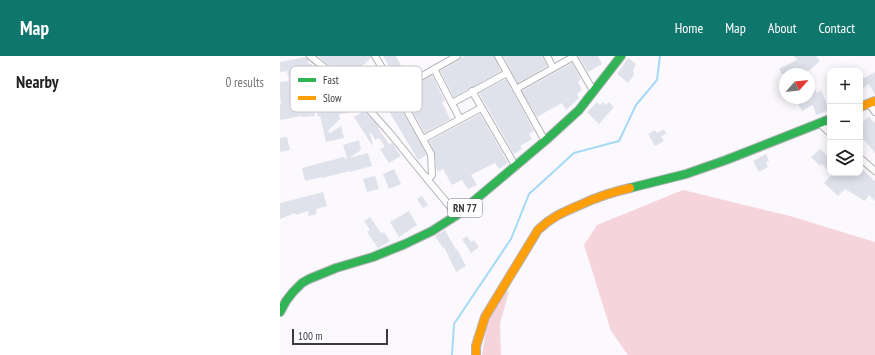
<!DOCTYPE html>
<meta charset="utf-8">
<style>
:root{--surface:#fff;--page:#f2f2f2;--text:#222;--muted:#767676;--line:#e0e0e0;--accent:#0f766e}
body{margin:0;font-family:"PT Sans Narrow",sans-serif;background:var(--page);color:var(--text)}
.controls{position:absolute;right:12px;top:12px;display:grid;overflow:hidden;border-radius:8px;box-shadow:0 2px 10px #0003}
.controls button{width:36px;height:36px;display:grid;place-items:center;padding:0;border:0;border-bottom:1px solid var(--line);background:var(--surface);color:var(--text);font:20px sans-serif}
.compass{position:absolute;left:499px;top:12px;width:36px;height:36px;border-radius:50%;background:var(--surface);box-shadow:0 2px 10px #0003;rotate:63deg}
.scale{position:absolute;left:12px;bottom:10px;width:96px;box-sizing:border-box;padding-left:4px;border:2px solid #3d3b41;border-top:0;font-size:11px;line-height:14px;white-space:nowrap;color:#3d3b41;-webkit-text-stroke:3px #fff;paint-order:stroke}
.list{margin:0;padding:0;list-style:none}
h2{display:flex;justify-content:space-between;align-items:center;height:52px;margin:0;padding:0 16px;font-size:17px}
h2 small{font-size:13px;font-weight:400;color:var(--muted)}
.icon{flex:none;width:22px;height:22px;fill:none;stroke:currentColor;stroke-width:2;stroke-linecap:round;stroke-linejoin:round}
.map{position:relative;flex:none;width:595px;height:299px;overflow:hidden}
header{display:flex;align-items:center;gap:24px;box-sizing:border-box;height:56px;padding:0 20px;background:var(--accent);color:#fff}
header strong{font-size:19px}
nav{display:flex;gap:22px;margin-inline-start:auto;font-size:14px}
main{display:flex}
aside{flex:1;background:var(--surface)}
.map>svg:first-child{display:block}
.green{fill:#f5d5db}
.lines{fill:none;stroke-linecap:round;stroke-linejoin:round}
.stream{stroke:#a5d9f7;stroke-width:2}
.building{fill:#e0e2eb}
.street-casing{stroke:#b3b1b6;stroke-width:8}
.fast-casing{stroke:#b3b1b6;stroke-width:10}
.slow-casing{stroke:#b3b1b6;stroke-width:10}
.street{stroke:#fefeff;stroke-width:6}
.fast{stroke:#30b455;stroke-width:8}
.slow{stroke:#ff9f0a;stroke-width:8}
.labels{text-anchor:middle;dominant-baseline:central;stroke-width:3;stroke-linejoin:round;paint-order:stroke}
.shield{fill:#fff;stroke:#77767a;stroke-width:1}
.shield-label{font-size:11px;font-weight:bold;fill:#3d3b41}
.key{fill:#fff;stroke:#c5c4c6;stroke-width:1}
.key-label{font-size:11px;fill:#3d3b41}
</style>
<header>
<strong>Map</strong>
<nav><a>Home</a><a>Map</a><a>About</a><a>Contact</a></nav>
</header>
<main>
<aside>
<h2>Nearby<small>0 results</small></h2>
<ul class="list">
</ul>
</aside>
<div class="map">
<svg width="595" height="299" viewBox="0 0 595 299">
<rect width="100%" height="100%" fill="#fbf9fd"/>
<g class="green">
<path d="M403 134 510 160 595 186V299H348L331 275 304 189 317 169Z"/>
<path d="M229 235 220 268 221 299H202L207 267 225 236Z"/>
</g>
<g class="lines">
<path class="stream" d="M172 299 174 268 231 183 249 138 294 97 339 85 356 49 377 24 380 0"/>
</g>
<g class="building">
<path d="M38 0H91V1L85 8 82 9 83 23 81 24 72 25 69 20 63 21 52 11V10L50 9 51 11Z"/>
<path d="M103 0H116L126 19 117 24Z"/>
<path d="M184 0H214L221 15 193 31H190L188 33 174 41 160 15 179 4Z"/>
<path d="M223 0H262L267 10 238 27Z"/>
<path d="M298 0H318L322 8 308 16Z"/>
<path d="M514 0H536L540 5 525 18H502L499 13 517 4Z"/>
<path d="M26 1 28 4 29 8H32L33 14 22 16 28 46H33L35 60 23 61 22 60 0 64V48H1L0 38V26L9 25 7 15 0 16V6Z"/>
<path d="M348 2 356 8 353 14 354 19 348 27 337 18Z"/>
<path d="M292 7 301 23 298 26 302 34 297 38 299 42 286 54 282 47 257 61 242 35Z"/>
<path d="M580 16 584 22 595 16V39L589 28 580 34Z"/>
<path d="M152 19 165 45 162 46 170 63 145 77 122 37Z"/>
<path d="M49 21 52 23 53 28 58 33H62L63 39H66L73 46 74 49 67 57 59 58 60 63 48 75 50 77 61 70 64 82 46 86 40 60 38 61 37 56 46 53V46L41 41 38 23Z"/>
<path d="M226 23 254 75 249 78 252 83 240 90 242 93 234 98 199 37Z"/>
<path d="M529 24 534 33H535L537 37 541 34 549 54 536 59 533 49 522 55 515 42H529Z"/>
<path d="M110 34 147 99 138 104 100 40Z"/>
<path d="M317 46 320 49 323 46 326 49 329 46 334 51 319 68 307 56Z"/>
<path d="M84 55 99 71 98 72 109 88 112 87 121 100 109 107 100 93 105 91 99 82 95 84 91 76 90 77 93 89H92L74 61Z"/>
<path d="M200 58 228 107 219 113 215 107 191 119 197 129 188 133 182 124 172 129 163 113 158 116 156 112 155 97 149 85Z"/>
<path d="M589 61 595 67V97L580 79V68Z"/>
<path d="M384 73 386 78 381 80 384 85 375 90 368 78 375 74 377 77Z"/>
<path d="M7 81 10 94 0 96V82Z"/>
<path d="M79 84 81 94 69 102 88 97 92 110 70 116V115L42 122V121L25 125 22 112 64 101 65 103 67 102 63 89Z"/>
<path d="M540 93 550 102V117L542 108 540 110 531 101Z"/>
<path d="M486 98 489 105 486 107 488 111 479 116 473 105Z"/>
<path d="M580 111 595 125V145L589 139 585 145 565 133 558 140 544 127 553 117H580Z"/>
<path d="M114 113 121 128 109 133 103 118Z"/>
<path d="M95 120 99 133 87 136 83 123Z"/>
<path d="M43 136 47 150 36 153 37 158 29 160 28 155 16 159 15 157 0 163V147Z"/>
<path d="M142 140 148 149 143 152 137 143Z"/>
<path d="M129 155 137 169 119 181 110 166Z"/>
<path d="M90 161 101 177 104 176 110 185 98 192 87 176 90 174 84 165Z"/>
<path d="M165 174 176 194 177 193 186 210 176 216 164 191 163 192 155 180Z"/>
<path d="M187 180 191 186 194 184 199 191 191 197 182 183Z"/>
</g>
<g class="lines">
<defs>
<g id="street">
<path d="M30 0 69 31 109 76 148 124 177 159"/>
<path d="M95 0 116 35 151 98 152 119 148 124"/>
<path d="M218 0 265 85"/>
<path d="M267 0 273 12"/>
<path d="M293 0 314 36"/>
<path d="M154 13 180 63"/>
<path d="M236 33 293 1"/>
<path d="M116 35 177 0"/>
<path d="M192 35 236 111"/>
<path d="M172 47 227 17"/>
<path d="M589 48 595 56"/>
<path d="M539 67 550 77"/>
<path d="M143 83 201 52"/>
<path d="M580 102 595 115"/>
</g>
<g id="fast">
<path d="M350 132 406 118 446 104 550 63"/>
<path d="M0 256 6 245 13 236 22 227 29 223 56 212 93 201 125 188 152 175 177 159 265 85 299 54 341 0"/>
</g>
<g id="slow">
<path d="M580 51 595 45"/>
<path d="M196 299V290L205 261 258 174C271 161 284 156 300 149 317 141 332 136 350 132"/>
</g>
</defs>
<use href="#street" class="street-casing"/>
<use href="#fast" class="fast-casing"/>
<use href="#slow" class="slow-casing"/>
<use href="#street" class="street"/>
<use href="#fast" class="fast"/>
<use href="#slow" class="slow"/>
</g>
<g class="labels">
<rect class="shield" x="168" y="143" width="34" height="18" rx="3"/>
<g class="shield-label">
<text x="185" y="152">RN 77</text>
</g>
</g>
<rect x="10" y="10" width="132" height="46" rx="6" class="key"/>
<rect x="18" y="22" width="18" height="4" fill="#30b455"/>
<rect x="18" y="40" width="18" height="4" fill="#ff9f0a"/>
<g class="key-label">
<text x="43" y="28">Fast</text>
<text x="43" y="46">Slow</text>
</g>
</svg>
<div class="controls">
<button>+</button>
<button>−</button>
<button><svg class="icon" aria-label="layers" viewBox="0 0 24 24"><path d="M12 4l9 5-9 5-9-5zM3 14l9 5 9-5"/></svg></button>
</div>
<svg class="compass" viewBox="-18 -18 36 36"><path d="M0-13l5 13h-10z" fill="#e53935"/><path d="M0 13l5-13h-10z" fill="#767676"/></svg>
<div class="scale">100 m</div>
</div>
</main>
